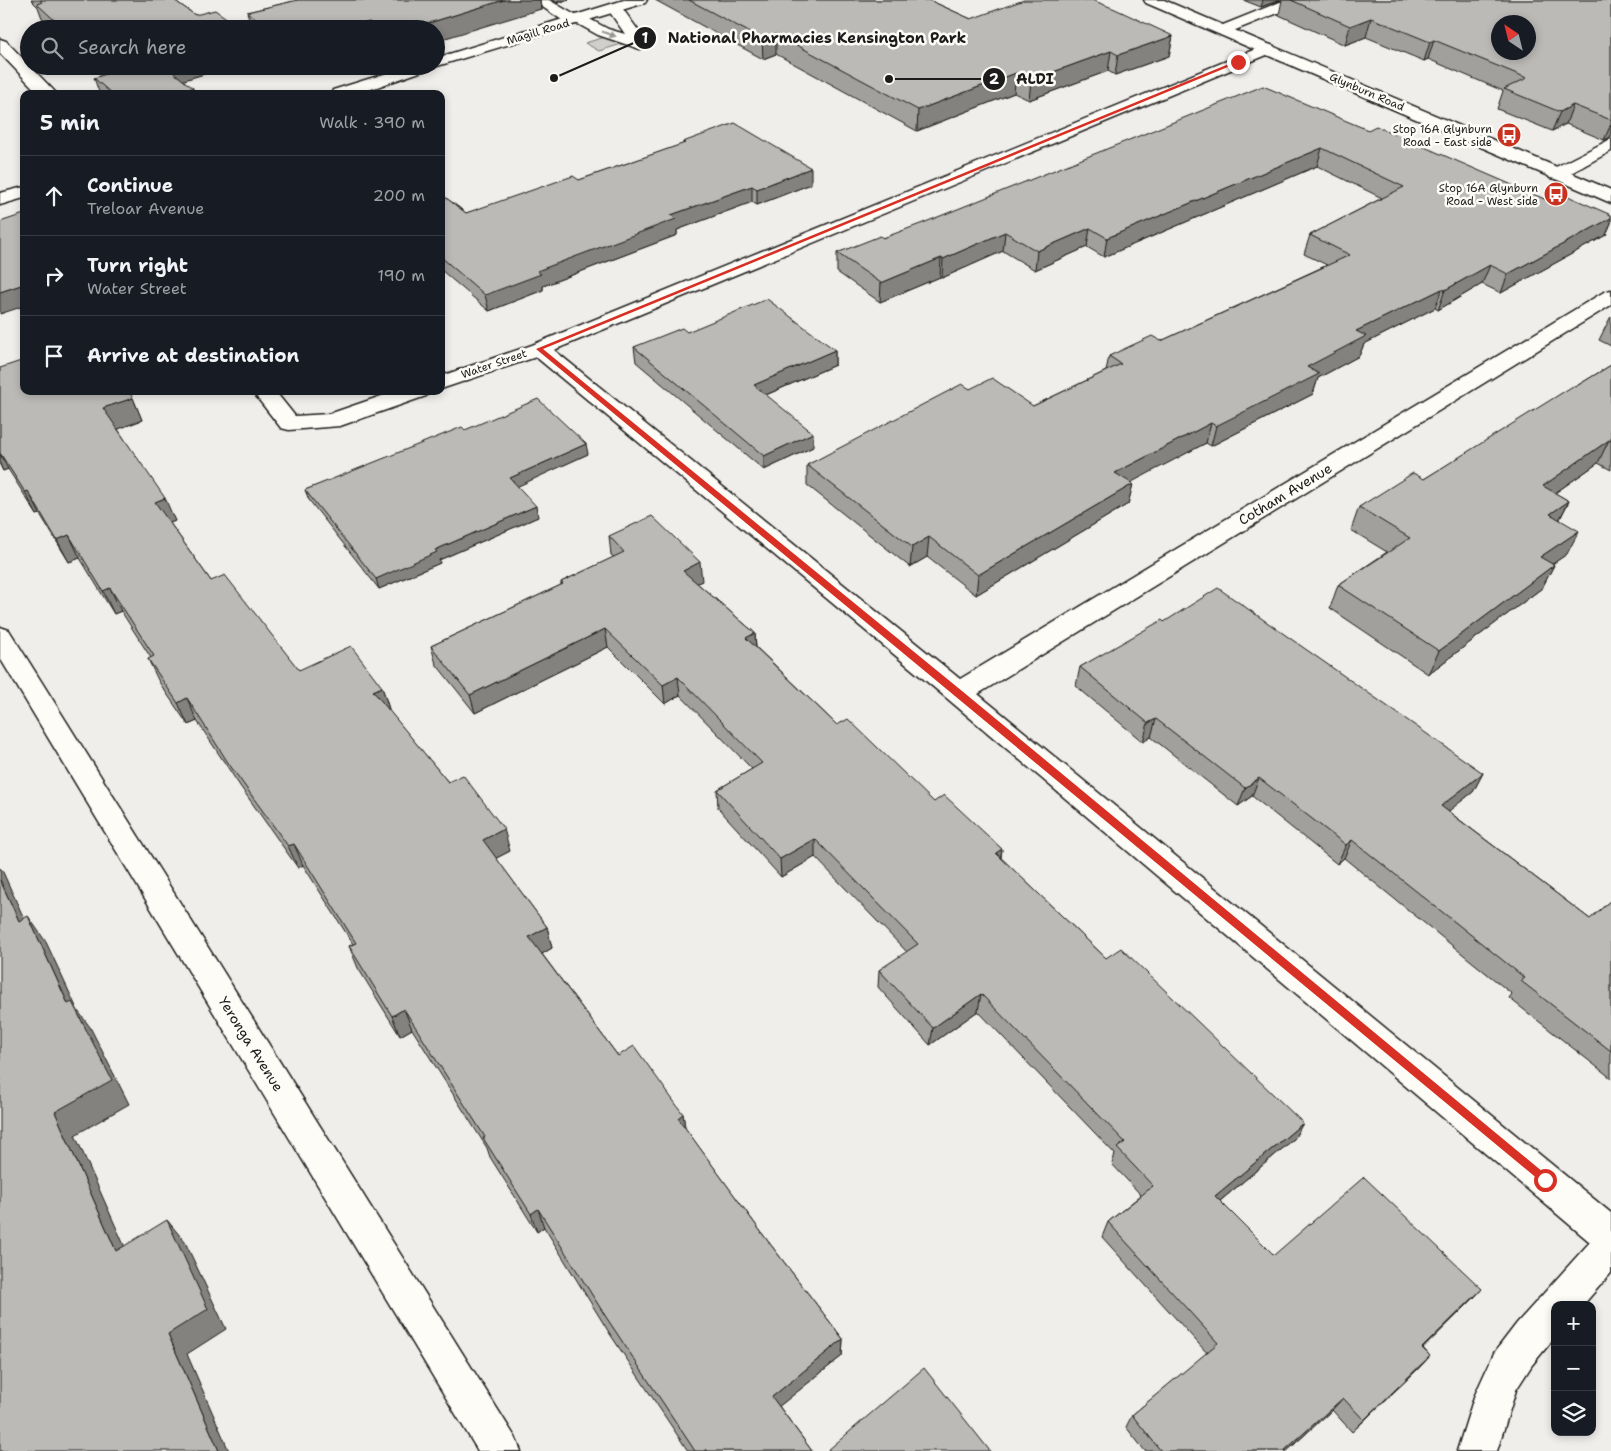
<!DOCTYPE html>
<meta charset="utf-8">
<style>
:root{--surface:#171b24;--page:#20242c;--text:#f1f3f6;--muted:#9ea1a6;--line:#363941}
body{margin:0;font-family:"Shantell Sans",sans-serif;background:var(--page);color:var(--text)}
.controls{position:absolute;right:15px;bottom:15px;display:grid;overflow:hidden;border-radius:10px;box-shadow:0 2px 8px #0003}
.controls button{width:45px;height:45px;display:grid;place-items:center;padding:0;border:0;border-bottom:1px solid var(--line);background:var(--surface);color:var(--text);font:25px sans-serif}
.compass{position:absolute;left:1491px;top:15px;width:45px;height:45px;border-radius:50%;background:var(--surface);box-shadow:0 2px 8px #0003;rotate:325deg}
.stop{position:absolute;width:15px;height:15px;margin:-11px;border:4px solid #d93025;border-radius:50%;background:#fff}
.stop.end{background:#d93025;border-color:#fff;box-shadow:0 1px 5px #0008}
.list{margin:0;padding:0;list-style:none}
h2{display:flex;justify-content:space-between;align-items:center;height:65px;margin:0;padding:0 20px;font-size:21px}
h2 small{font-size:16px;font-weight:400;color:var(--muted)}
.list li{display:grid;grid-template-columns:32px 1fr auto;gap:15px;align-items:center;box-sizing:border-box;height:80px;padding:0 20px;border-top:1px solid var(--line)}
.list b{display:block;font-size:19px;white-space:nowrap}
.list p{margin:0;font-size:16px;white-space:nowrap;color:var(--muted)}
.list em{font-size:16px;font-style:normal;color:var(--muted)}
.icon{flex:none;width:28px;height:28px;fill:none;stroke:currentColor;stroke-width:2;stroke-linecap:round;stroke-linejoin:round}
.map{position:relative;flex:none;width:1611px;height:1451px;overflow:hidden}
.search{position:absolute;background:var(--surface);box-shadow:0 2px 8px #0003;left:20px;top:20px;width:425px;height:55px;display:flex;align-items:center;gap:12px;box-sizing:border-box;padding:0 18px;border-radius:28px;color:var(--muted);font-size:19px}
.panel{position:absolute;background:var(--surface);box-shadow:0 2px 8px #0003;left:20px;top:90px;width:425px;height:305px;border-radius:10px}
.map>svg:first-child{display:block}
.green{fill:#d0cfcc;stroke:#767674}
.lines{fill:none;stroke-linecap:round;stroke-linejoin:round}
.minor-casing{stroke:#1c1c1c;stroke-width:3}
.major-casing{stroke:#1c1c1c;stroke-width:3}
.minor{fill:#fdfcf7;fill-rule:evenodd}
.major{fill:#fdfcf7;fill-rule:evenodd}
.wall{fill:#a1a09d;stroke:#1c1c1c}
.shaded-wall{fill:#83827f;stroke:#1c1c1c}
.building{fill:#bbbab6;stroke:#1c1c1c;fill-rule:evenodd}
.oneway{fill:#989794}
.route{fill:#d93025}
.labels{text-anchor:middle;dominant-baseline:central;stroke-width:5;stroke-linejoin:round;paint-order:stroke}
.far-street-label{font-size:11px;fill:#1c1c1c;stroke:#fdfcf7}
.far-poi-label{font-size:11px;fill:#1c1c1c;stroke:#fdfcf7;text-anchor:end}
.street-label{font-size:14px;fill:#1c1c1c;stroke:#fdfcf7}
.leader{fill:none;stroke:#1c1c1c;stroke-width:2}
.callout-dot{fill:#1c1c1c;stroke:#fdfcf7;stroke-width:2}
.mark-label{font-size:15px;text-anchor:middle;font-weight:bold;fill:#fff}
.callout-label{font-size:15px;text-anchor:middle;font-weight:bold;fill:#1c1c1c;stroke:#fdfcf7;stroke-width:5;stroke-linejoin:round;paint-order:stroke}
</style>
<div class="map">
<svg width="1611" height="1451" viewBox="0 0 1611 1451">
<rect width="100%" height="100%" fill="#f0eeea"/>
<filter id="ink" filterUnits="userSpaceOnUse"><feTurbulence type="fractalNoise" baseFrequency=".02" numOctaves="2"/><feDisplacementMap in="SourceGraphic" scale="10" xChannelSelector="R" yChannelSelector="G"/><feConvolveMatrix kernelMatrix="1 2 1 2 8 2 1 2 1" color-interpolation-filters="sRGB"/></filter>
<g filter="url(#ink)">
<path class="green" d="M605 37 625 43 599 51 585 43Z"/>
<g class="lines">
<defs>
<g id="minor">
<path d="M532 0H549L575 15 584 16 608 29 625 34 607 8 610 5H620L648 44 646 47 640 49 598 35 578 24H568Z"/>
<path d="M1285 0H1305L1303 3 1228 33H1218L1215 30 1218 27Z"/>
<path d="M0 39 6 41 57 94H39L0 53Z"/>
<path d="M1268 44 1274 46 1276 49 1274 52 554 350 960 679 1604 292 1611 290V305L978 694 1611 1213V1273L1583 1305H1555V1337L1532 1365 1516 1390 1497 1451H1457L1474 1397 1494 1353 1517 1323 1590 1242 949 700 536 357 441 389V376L532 345Z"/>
<path d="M1611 139V151L1562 178 1556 179 1550 178 1547 174 1550 170Z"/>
<path d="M252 391H275L295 416 329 414 396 391H429L426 396 340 426 289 430 281 428Z"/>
<path d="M0 627 9 630 515 1437 521 1451H478L0 658Z"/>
</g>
<g id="major">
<path d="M624 0H647L645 3 434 67 357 94H331L333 90 410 66H436V58Z"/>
<path d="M1144 0H1164L1611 190V203L1146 3Z"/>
<path d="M24 187V198L0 205V193Z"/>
</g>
</defs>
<use href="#minor" class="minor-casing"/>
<use href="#major" class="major-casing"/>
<use href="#minor" class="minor"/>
<use href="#major" class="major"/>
</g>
<g class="wall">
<path d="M31 0H174L195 15 242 29H54L42 18 38 7Z"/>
<path d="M298 0H540L541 9 436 29H252L247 12Z"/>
<path d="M552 0H569L558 3Z"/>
<path d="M655 0H929L971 19 1173 36 1169 56 1115 75 1108 71 1029 100 1014 93 917 131 776 54 763 59Z"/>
<path d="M1243 0H1280L1261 7Z"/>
<path d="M1282 0H1611V137L1604 140 1566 124 1552 131 1497 109 1503 91 1428 59 1424 61 1366 37 1345 45 1279 15Z"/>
<path d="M95 66H231L183 80 194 94H101L99 92 94 78 104 75Z"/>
<path d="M1368 130 1556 204 1611 215V223L1606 235 1501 293 1482 284 1438 310 1435 308 1364 344 1359 356 1318 378 1313 394 1211 446 1206 443 1130 482 1133 484 1128 504 976 595 927 557 910 567 807 485V465L970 389 1033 406 1106 371 1109 356 1161 341 1327 265 1304 254 1310 235 1382 198 1317 166 1104 257 1087 247 1035 270 1003 251 942 278 940 277 880 302 837 272V253L883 238Z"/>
<path d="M683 142 811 184 757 205 752 202 677 230V235L543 286V290L489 311 441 270V194L466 213 579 180 683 144Z"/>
<path d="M1611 317V346L1599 340 1610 318Z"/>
<path d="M687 332 835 350V365L766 395 813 447 764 470 636 362 634 347Z"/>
<path d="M1611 365V470L1598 463 1555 493 1569 501 1560 519 1567 554 1552 564 1554 565 1542 588 1428 674 1330 608 1338 585 1387 552 1351 530 1359 507 1424 479Z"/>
<path d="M0 368 133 398 142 420 118 429 175 521 170 523 211 581 299 670 382 687 389 709 388 710 448 782 510 851 496 858 547 927 552 948 542 954 618 1056 683 1114 685 1128 764 1236 843 1339 842 1356 779 1406 812 1451H688L610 1334 544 1227 537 1232 490 1157 487 1148 412 1029 400 1036 358 968 349 946 353 944 303 865 298 868 240 786 197 721 188 725 159 682 148 659 151 658 121 611 114 614 80 558 69 562 40 514 37 515 8 469 3 471 0 465Z"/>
<path d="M465 430 588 454 517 486 538 517 439 560 440 563 379 589 309 500 305 490Z"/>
<path d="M609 536 702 581 697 583 755 633 756 647 837 725 934 802 1002 849 1001 858 1106 958 1303 1123 1294 1139 1220 1201 1274 1255 1482 1289 1469 1303 1423 1348 1430 1356 1418 1369 1352 1432 1332 1410 1287 1451H1145L1126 1427 1132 1415 1207 1353 1102 1237 1108 1222 1141 1195 1112 1164 1115 1154 978 1011 930 1045 878 987 879 970 907 952 815 857 781 877 718 808 717 790 752 769 680 695 665 704 608 647 475 713 436 664 431 646 561 585V582L614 557 611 555Z"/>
<path d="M1164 622 1483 773 1473 792 1448 811 1590 919 1611 900V1078L1509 998 1512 994 1344 858 1337 864 1252 796 1238 806 1151 737 1143 742 1076 686 1080 667Z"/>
</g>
<g class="shaded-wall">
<path d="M504 0H540L541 9 436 41V29H409Z"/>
<path d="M558 0H569L558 3Z"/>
<path d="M1263 0H1280L1261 7Z"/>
<path d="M1371 18 1366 37 1345 45 1350 26Z"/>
<path d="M369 22 371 29H344Z"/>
<path d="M776 34V54L763 59 762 39Z"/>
<path d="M1173 36 1169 56 1115 75 1118 55Z"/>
<path d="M1434 40 1428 59 1424 61 1430 42Z"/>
<path d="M1111 51 1108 71 1029 100 1031 80Z"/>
<path d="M178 66H231L174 83 169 69Z"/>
<path d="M1016 73 1014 93 917 131 918 110Z"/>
<path d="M193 88 194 94H175Z"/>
<path d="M1573 105 1566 124 1552 131 1560 112Z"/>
<path d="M1611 124V137L1604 140Z"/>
<path d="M1322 148 1317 166 1104 257 1107 238Z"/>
<path d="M811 168V184L757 205V189Z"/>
<path d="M752 186V202L677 230V235L543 286V290L489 311 485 295 537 271 671 215Z"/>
<path d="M1611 218V223L1606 235 1501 293 1508 274Z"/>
<path d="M1090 228 1087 247 1035 270 1037 251Z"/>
<path d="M1005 232 1003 251 942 278 943 259Z"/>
<path d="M941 258 940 277 880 302 881 283Z"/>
<path d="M1490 265 1482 284 1438 310 1445 290Z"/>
<path d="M24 284V306L0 314V292Z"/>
<path d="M1442 289 1435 308 1364 344 1359 356 1318 378 1313 394 1211 446 1216 426 1307 367 1356 331Z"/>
<path d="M835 350V365L754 400V385Z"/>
<path d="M133 398 142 420 113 431 103 408Z"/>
<path d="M1211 423 1206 443 1111 493 1115 473Z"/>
<path d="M813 433V447L764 470V456Z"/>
<path d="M1609 440 1598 463 1532 509 1543 486Z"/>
<path d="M586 444 588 454 512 489 510 478Z"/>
<path d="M0 454 8 469 3 471 0 464Z"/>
<path d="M1133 484 1128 504 976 595 978 575Z"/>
<path d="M28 491 40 514 37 515 25 492Z"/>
<path d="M165 498 175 521 165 525 155 502Z"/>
<path d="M1569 501 1557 524 1550 514Z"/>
<path d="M536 506 538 517 439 560 440 563 379 589 376 579 435 550Z"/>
<path d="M1579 531 1567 554 1529 580 1540 557Z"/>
<path d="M69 535 80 558 69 562 57 540Z"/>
<path d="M929 537 927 557 910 567 912 547Z"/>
<path d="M700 562 702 581 685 589 683 571Z"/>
<path d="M1554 565 1542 588 1428 674 1439 651Z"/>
<path d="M110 588 121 611 114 614 103 591Z"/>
<path d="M605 629 608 647 475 713 470 695Z"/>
<path d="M755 633 756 652 746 638Z"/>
<path d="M678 677 680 695 665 704 663 685Z"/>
<path d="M382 687 389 709 381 713 373 691Z"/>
<path d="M187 698 197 721 188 725 178 703Z"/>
<path d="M1156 719 1151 737 1143 742 1148 723Z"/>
<path d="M1483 773 1473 792 1431 825 1441 806Z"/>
<path d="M1259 778 1252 796 1238 806 1245 788Z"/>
<path d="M504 829 510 851 489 862 483 840Z"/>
<path d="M815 839V857L781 877 780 859Z"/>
<path d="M1352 840 1344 858 1337 864 1346 845Z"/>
<path d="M294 844 303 865 298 868 288 846Z"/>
<path d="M1002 849 999 867 996 853Z"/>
<path d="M0 868 2 870 37 947 19 921 0 880Z"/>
<path d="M28 916 46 942 78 1011 90 1027 129 1104 75 1135 136 1272 116 1251 55 1112 68 1004Z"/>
<path d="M547 927 552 948 535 958 529 937Z"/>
<path d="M981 994 978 1011 930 1045 933 1028Z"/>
<path d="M404 1009 412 1029 400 1036 392 1016Z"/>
<path d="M683 1114 686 1133 678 1118Z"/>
<path d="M1303 1123 1294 1139 1208 1211 1215 1196Z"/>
<path d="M538 1209 544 1227 537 1232 531 1214Z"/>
<path d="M167 1220 185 1242 226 1329 187 1354 229 1451H219L168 1334Z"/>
<path d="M1482 1289 1469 1303 1410 1361 1422 1348Z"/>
<path d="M843 1339 842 1356 772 1412V1397Z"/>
<path d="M1430 1356 1418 1369 1352 1432 1364 1420Z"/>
<path d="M1343 1398 1332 1410 1287 1451H1284Z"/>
</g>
<g class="building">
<path d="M40 0H174L195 15 215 10 242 29H64L37 4 42 2Z"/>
<path d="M298 0H504L409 29H380L369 22 344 29H268L247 12Z"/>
<path d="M689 0H929L971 19 1024 0H1092L1115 9 1173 36 1118 55 1111 51 1031 80 1016 73 918 110 776 34 762 39Z"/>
<path d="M1291 0H1611V120L1573 105 1560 112 1504 89 1527 78 1434 40 1430 42 1371 18 1350 26ZM1498 22H1528V52H1498Z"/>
<path d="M106 66H178L169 69 193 88 175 94H112L94 78 112 72Z"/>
<path d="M1263 86 1368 130 1376 126 1556 204 1570 197 1611 215V218L1508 274 1490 265 1445 290 1442 289 1356 331 1366 336 1307 367 1319 374 1216 426 1211 423 1115 473 1133 484 978 575 929 537 912 547 807 465 962 384 970 389 992 378 1033 406 1121 364 1109 356 1152 336 1161 341 1350 255 1310 235 1404 187 1322 148 1107 238 1090 228 1037 251 1005 232 943 259 941 258 881 283 837 253 880 236 883 238 923 223Z"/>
<path d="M735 123 811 168 757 189 752 186 671 215 676 219 537 271 541 274 485 295 441 257V194L466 213 573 176 579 180 685 143 683 142Z"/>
<path d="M24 214V284L0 292V222Z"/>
<path d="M767 299 835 350 754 385 813 433 764 456 634 347 682 328 687 332Z"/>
<path d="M24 360V391H128L133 398 103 408 165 498 155 502 211 581 225 575 299 670 351 646 382 687 373 691 448 782 463 775 504 829 483 840 547 927 529 937 618 1056 634 1046 683 1114 678 1118 764 1236 843 1339 772 1397 812 1451H708L706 1449 704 1451H695L606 1317 538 1209 531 1214 483 1138 485 1137 404 1009 392 1016 349 946 356 943 294 844 288 846 229 764 187 698 178 703 148 659 154 656 110 588 103 591 69 535 57 540 28 491 25 492 0 453V368Z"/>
<path d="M1611 365V441L1609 440 1543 486 1569 501 1550 514 1579 531 1540 557 1554 565 1439 651 1338 585 1410 538 1359 507 1413 473 1424 479 1573 386 1575 387Z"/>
<path d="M538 399 586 444 510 478 536 506 435 550 437 552 376 579 305 490 462 427 465 430Z"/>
<path d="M652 516 700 562 683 571 755 633 746 638 837 725 848 719 934 802 944 795 1002 849 996 853 1106 958 1121 948 1303 1123 1215 1196 1274 1255 1364 1177 1482 1289 1422 1348 1430 1356 1364 1420 1343 1398 1284 1451H1161L1132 1415 1218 1343 1108 1222 1153 1186 1117 1148 1125 1142 981 994 933 1028 879 970 918 944 815 839 780 859 717 790 762 763 678 677 663 685 605 629 470 695 431 646 563 584 561 582 624 552 609 536Z"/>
<path d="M1218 588 1483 773 1441 806 1590 919 1611 900V1051L1521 981 1525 978 1352 840 1346 845 1259 778 1245 788 1156 719 1148 723 1080 667 1162 620 1164 622Z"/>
<path d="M0 880 19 921 28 916 68 1004 72 1002 112 1080 55 1112 116 1251 167 1220 208 1309 168 1334 219 1451H0Z"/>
<path d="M924 1368 990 1451H827Z"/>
</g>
<defs><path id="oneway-solid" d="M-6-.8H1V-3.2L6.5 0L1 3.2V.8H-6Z" transform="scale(1.25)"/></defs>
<use class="oneway" href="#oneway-solid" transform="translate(609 34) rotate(19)"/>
</g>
<path class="route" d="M1236 61 1240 62 543 349 962 691 1549 1177 1550 1180 1545 1185 536 349Z"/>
<defs>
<symbol id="bus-disc" viewBox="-11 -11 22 22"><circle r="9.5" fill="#c8321e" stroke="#fdfcf7"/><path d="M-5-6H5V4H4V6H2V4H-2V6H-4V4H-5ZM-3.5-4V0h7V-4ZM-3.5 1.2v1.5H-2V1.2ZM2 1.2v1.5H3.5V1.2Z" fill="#fff"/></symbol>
</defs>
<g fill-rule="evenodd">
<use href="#bus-disc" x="1495" y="121" width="28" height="28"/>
<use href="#bus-disc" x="1542" y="180" width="28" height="28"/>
</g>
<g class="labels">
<g class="far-street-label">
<text transform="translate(538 32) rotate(-17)">Magill Road</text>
<text transform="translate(1367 92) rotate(23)">Glynburn Road</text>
<text transform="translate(494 364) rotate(-19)">Water Street</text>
</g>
<g class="far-poi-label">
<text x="1492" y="129">Stop 16A Glynburn<tspan x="1492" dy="13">Road - East side</tspan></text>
<text x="1538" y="188">Stop 16A Glynburn<tspan x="1538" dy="13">Road - West side</tspan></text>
</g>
<g class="street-label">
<text transform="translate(1285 494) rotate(-31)">Cotham Avenue</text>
<text transform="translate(251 1044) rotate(58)">Yeronga Avenue</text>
</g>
</g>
<path class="leader" d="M554 78L645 38M889 79L994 79"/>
<g class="callout-dot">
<circle cx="554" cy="78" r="5"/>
<circle cx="889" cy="79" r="5"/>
<circle cx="645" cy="38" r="12"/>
<circle cx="994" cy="79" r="12"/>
</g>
<g class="mark-label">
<text x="645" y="43">1</text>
<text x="994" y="84">2</text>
</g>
<g class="callout-label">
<text x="817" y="43">National Pharmacies Kensington Park</text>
<text x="1035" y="84">ALDI</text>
</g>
</svg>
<div class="controls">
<button>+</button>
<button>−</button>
<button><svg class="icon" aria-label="layers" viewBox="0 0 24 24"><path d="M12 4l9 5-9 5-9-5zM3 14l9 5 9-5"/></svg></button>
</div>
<svg class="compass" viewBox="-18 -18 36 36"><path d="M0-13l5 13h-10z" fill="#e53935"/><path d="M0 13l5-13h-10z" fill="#9ea1a6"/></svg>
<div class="stop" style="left:1545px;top:1180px"></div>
<div class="stop end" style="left:1238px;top:62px"></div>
<div class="search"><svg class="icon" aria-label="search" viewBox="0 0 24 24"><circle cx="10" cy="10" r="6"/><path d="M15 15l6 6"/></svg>Search here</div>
<section class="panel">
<h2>5 min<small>Walk · 390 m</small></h2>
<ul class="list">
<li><svg class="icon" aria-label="ahead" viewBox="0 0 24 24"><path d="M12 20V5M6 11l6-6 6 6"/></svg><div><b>Continue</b><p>Treloar Avenue</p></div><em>200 m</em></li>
<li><svg class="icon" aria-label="right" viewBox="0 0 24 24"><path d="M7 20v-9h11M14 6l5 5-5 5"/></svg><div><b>Turn right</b><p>Water Street</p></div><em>190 m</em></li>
<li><svg class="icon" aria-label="arrive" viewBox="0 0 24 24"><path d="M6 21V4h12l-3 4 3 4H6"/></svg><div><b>Arrive at destination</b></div></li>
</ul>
</section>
</div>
